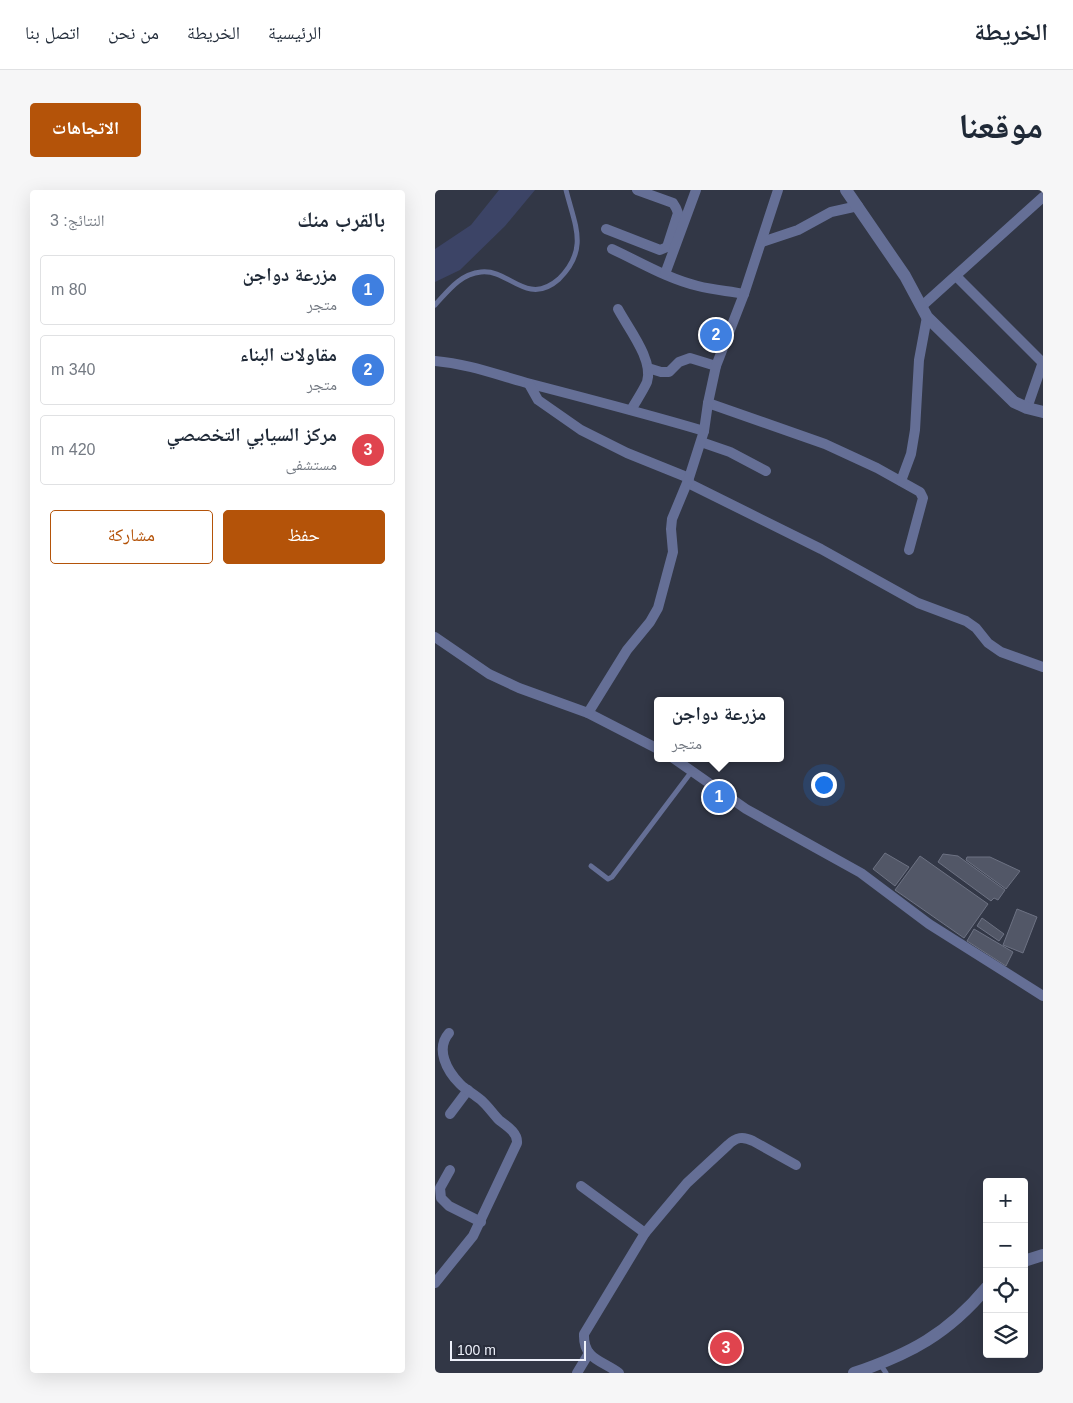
<!DOCTYPE html>
<html lang="ar">
<meta charset="utf-8">
<style>
:root{--surface:#fff;--page:#f6f6f7;--text:#1f2937;--muted:#747a83;--line:#e0e1e3;--accent:#b45309}
body{margin:0;font-family:Helvetica,"Noto Naskh Arabic",sans-serif;background:var(--page);color:var(--text);direction:rtl}
.controls{position:absolute;right:15px;bottom:15px;display:grid;overflow:hidden;border-radius:5px;box-shadow:0 5px 20px #0002}
.controls button{width:45px;height:45px;display:grid;place-items:center;padding:0;border:0;border-bottom:1px solid var(--line);background:var(--surface);color:var(--text);font:25px sans-serif}
.scale{position:absolute;left:15px;bottom:12px;width:136px;box-sizing:border-box;padding-left:5px;border:2px solid #edf0fa;border-top:0;font-size:14px;line-height:18px;white-space:nowrap;color:#edf0fa;-webkit-text-stroke:4px #292d3b;paint-order:stroke}
.you{position:absolute;left:388px;top:594px;width:18px;height:18px;margin:-12px;border:4px solid #fff;border-radius:50%;background:#1a73e8;box-shadow:0 0 0 8px #1a73e833}
.badge{display:grid;place-items:center;width:32px;height:32px;border-radius:50%;background:var(--accent);color:#fff;font-size:16px;font-weight:700}
.pin{position:absolute;translate:-50% -50%;border:2px solid #fff;box-shadow:0 1px 5px #0006}
.popup{position:absolute;left:219px;top:507px;width:130px;height:65px;box-sizing:border-box;display:grid;place-content:center;border-radius:5px;background:var(--surface);filter:drop-shadow(0 1px 4px #0005);font-size:16px;white-space:nowrap;color:var(--muted)}
.popup b{font-size:19px;color:var(--text)}
.popup::after{content:'';position:absolute;left:50%;top:100%;margin-left:-10px;border:10px solid transparent;border-top-color:var(--surface)}
.list{margin:0;padding:0;list-style:none}
h2{display:flex;justify-content:space-between;align-items:center;height:65px;margin:0;padding:0 20px;font-size:21px}
h2 small{font-size:16px;font-weight:400;color:var(--muted)}
.list li{display:grid;grid-template-columns:32px 1fr auto;gap:15px;align-items:center;box-sizing:border-box;height:70px;margin:0 10px 10px;padding:0 10px;border:1px solid var(--line);border-radius:5px}
.list b{display:block;font-size:19px;white-space:nowrap}
.list p{margin:0;font-size:16px;white-space:nowrap;color:var(--muted)}
.list em{font-size:16px;font-style:normal;color:var(--muted)}
.actions{display:flex;gap:10px;padding:15px 20px}
.actions a{flex:1;padding:11px 0;border:1px solid var(--accent);border-radius:5px;text-align:center;font-size:18px;color:var(--accent)}
.actions .main{background:var(--accent);color:#fff}
.icon{flex:none;width:28px;height:28px;fill:none;stroke:currentColor;stroke-width:2;stroke-linecap:round;stroke-linejoin:round}
.map{position:relative;flex:none;width:608px;height:1183px;overflow:hidden;direction:ltr;border-radius:5px}
header{display:flex;align-items:center;gap:30px;box-sizing:border-box;height:70px;padding:0 25px;background:var(--surface);border-bottom:1px solid var(--line)}
header strong{font-size:24px}
nav{display:flex;gap:28px;margin-inline-start:auto;font-size:18px}
.intro{display:flex;align-items:center;justify-content:space-between;box-sizing:border-box;height:120px;padding:0 30px}
h1{margin:0;font-size:35px}
.button{padding:12px 22px;border-radius:5px;background:var(--accent);color:#fff;font-size:18px;font-weight:700}
main{display:flex;gap:30px;padding:0 30px}
aside{flex:1;background:var(--surface);border-radius:5px;box-shadow:0 5px 20px #0002}
.map>svg:first-child{display:block}
.green{fill:#3c4466}
.building{fill:#525767;stroke:#6d7283}
.lines{fill:none;stroke-linecap:round;stroke-linejoin:round}
.service{stroke:#656f96;stroke-width:5}
.minor{stroke:#656f96;stroke-width:10}
.tertiary{stroke:#656f96;stroke-width:12}
</style>
<header>
<strong>الخريطة</strong>
<nav><a>الرئيسية</a><a>الخريطة</a><a>من نحن</a><a>اتصل بنا</a></nav>
</header>
<div class="intro"><h1>موقعنا</h1><a class="button">الاتجاهات</a></div>
<main>
<div class="map">
<svg width="608" height="1183" viewBox="0 0 608 1183">
<rect width="100%" height="100%" fill="#323746"/>
<path class="green" d="M64 0H100L70 36 25 80 0 92V59L36 35Z"/>
<g class="building">
<path d="M450 663 474 677 460 696 438 679Z"/>
<path d="M508 664 523 666 570 700 563 710 559 708 556 711 503 672Z"/>
<path d="M485 666 553 714 529 748 460 700Z"/>
<path d="M532 667H555L585 681 571 699 531 670Z"/>
<path d="M582 719 602 727 588 763 568 755Z"/>
<path d="M547 728 569 744 564 751 542 736Z"/>
<path d="M539 739 578 762 571 776 532 751Z"/>
</g>
<g class="lines">
<g class="service">
<path d="M0 115C13 101 25 84 46 82 66 80 78 96 96 99 107 101 116 96 124 89 154 59 140 36 131 0"/>
<path d="M156 676 173 689 177 687 257 581"/>
<path d="M445 1174 451 1183"/>
</g>
<g class="minor">
<path d="M171 39 225 60 232 57 243 23 241 18 238 13 202 0"/>
<path d="M327 52 363 40 396 22 423 16"/>
<path d="M177 59C205 72 233 89 263 96 278 100 294 101 309 104"/>
<path d="M230 84 261 0"/>
<path d="M521 86 608 173"/>
<path d="M487 116 608 7"/>
<path d="M183 119C193 138 219 170 212 192 208 201 201 211 196 220"/>
<path d="M0 171C35 174 62 185 96 194 154 209 212 224 269 241"/>
<path d="M213 178 226 182H234L244 172 255 168 281 176"/>
<path d="M94 194 103 210 146 240 192 263 254 288"/>
<path d="M273 213 390 254 442 278 485 302 488 308 474 360"/>
<path d="M592 218 608 172"/>
<path d="M266 252 295 262 331 281"/>
<path d="M466 291 476 264 480 240 484 170 492 127"/>
<path d="M253 293 386 359 483 413 531 431 541 438 553 453 566 462 608 477"/>
<path d="M0 447 54 484 84 498 153 523 223 559"/>
<path d="M153 523 192 460 215 432 223 418 238 362 236 339 237 329 254 288 269 241 273 213 281 176 309 104 343 0"/>
<path d="M238 568 311 619 426 683 494 734 608 806"/>
<path d="M15 924 33 900"/>
<path d="M15 980 5 998 6 1008 14 1016 46 1032"/>
<path d="M146 996 210 1043"/>
<path d="M0 1093 38 1046 82 953C83 943 72 936 64 930 58 924 53 916 46 910 39 904 31 900 25 894 12 881 0 859 14 843"/>
<path d="M142 1183 154 1163"/>
<path d="M184 1183C166 1170 148 1169 149 1144L210 1043 252 993 293 955C301 947 308 946 318 951L361 975"/>
</g>
<g class="tertiary">
<path d="M411 0 470 86 492 127 579 212 592 218 608 222"/>
<path d="M589 1071 608 1065"/>
<path d="M419 1183C475 1164 513 1144 552 1097"/>
</g>
</g>
</svg>
<div class="controls">
<button>+</button>
<button>−</button>
<button><svg class="icon" aria-label="locate" viewBox="0 0 24 24"><circle cx="12" cy="12" r="6"/><path d="M12 2v4M12 18v4M2 12h4M18 12h4"/></svg></button>
<button><svg class="icon" aria-label="layers" viewBox="0 0 24 24"><path d="M12 4l9 5-9 5-9-5zM3 14l9 5 9-5"/></svg></button>
</div>
<div class="scale">100 m</div>
<div class="you"></div>
<div class="pin badge" style="left:284px;top:607px;background:#3f7fe0">1</div>
<div class="popup"><b>مزرعة دواجن</b>متجر</div>
<div class="pin badge" style="left:281px;top:145px;background:#3f7fe0">2</div>
<div class="pin badge" style="left:291px;top:1158px;background:#e0444e">3</div>
</div>
<aside>
<h2>بالقرب منك<small>النتائج: 3</small></h2>
<ul class="list">
<li><span class="badge" style="background:#3f7fe0">1</span><div><b>مزرعة دواجن</b><p>متجر</p></div><em>80 m</em></li>
<li><span class="badge" style="background:#3f7fe0">2</span><div><b>مقاولات البناء</b><p>متجر</p></div><em>340 m</em></li>
<li><span class="badge" style="background:#e0444e">3</span><div><b>مركز السيابي التخصصي</b><p>مستشفى</p></div><em>420 m</em></li>
</ul>
<div class="actions"><a class="main">حفظ</a><a>مشاركة</a></div>
</aside>
</main>
